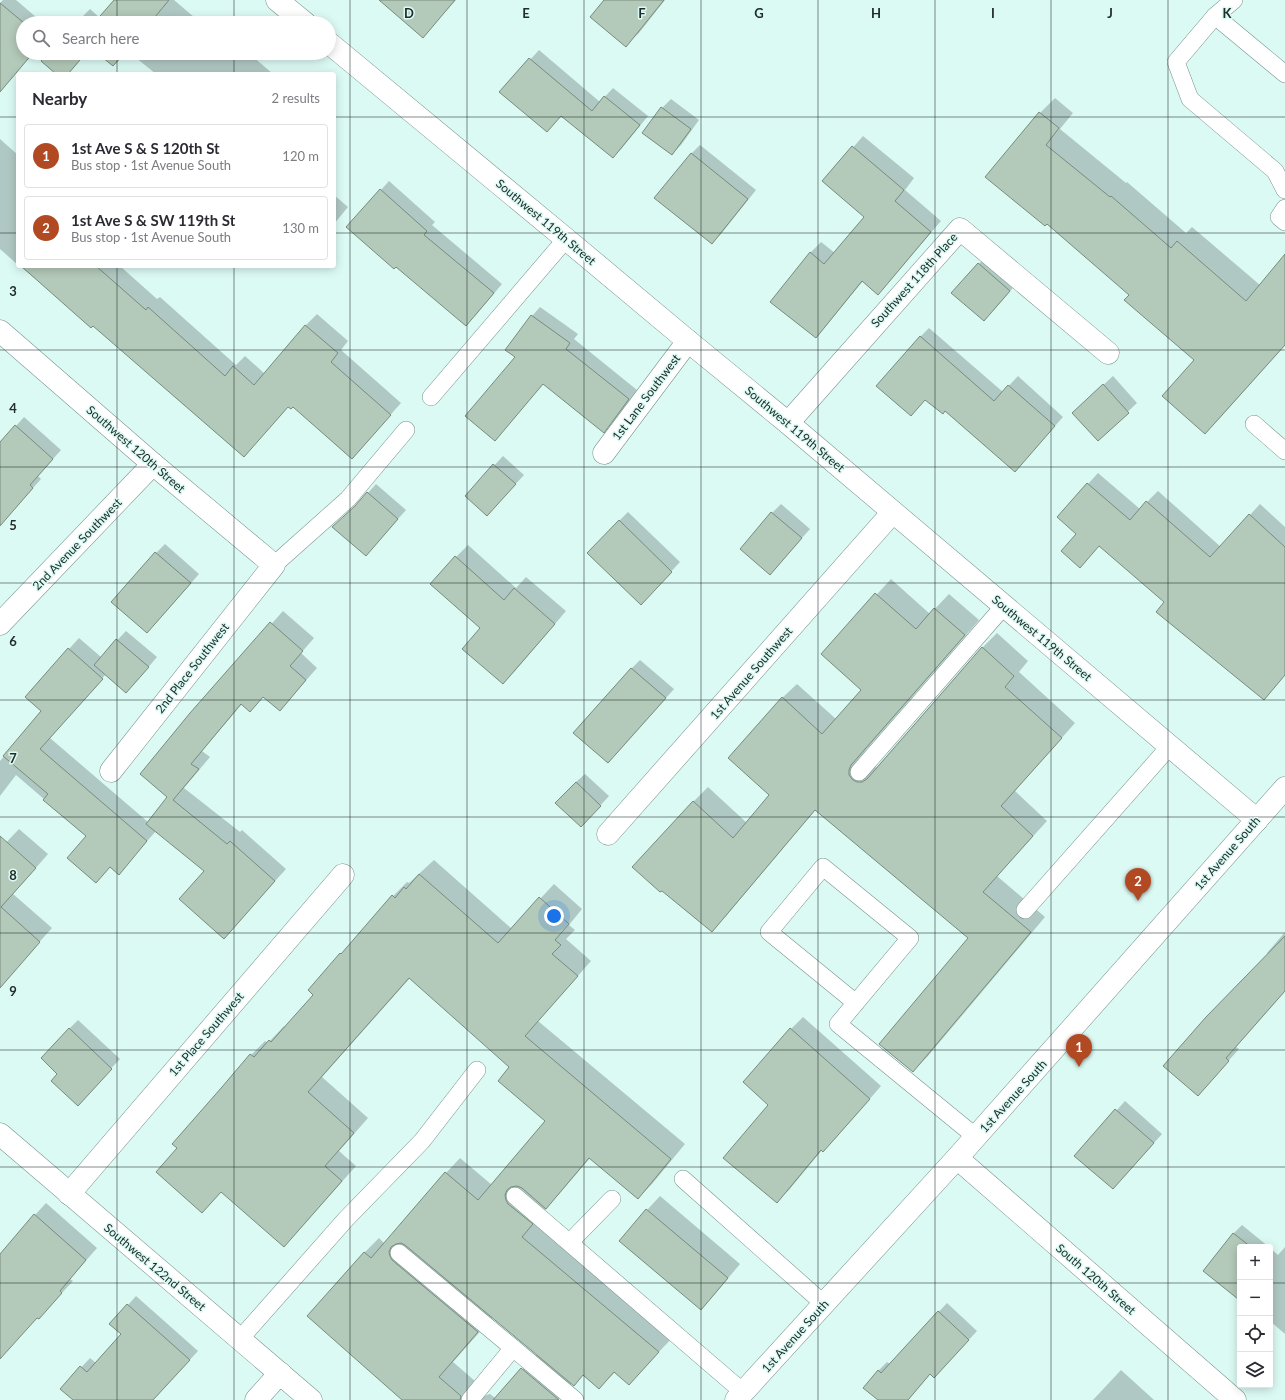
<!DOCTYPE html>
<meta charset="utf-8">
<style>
:root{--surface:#fff;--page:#f7f7f7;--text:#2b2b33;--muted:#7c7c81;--line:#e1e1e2;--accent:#b14a23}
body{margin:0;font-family:Lato,sans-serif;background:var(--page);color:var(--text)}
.controls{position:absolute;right:12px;bottom:12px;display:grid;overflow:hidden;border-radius:4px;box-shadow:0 2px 10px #0003}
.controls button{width:36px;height:36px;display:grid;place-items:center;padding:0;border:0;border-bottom:1px solid var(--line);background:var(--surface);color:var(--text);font:20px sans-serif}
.you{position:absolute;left:554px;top:916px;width:14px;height:14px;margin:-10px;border:3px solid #fff;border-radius:50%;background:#1a73e8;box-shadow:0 0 0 6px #1a73e833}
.badge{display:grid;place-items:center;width:26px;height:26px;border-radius:50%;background:var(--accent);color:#fff;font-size:13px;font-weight:700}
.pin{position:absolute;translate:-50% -33px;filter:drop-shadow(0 1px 2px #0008)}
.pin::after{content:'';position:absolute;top:21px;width:14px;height:12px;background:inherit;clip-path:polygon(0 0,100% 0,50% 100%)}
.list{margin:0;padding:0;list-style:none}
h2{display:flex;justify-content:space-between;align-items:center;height:52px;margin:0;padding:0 16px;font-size:17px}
h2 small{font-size:13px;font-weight:400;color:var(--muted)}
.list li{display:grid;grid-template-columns:26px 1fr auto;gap:12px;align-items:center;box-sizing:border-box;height:64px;margin:0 8px 8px;padding:0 8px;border:1px solid var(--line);border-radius:4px}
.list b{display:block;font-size:15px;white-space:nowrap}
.list p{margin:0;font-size:13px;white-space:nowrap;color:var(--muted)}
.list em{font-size:13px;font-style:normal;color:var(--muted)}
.icon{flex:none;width:22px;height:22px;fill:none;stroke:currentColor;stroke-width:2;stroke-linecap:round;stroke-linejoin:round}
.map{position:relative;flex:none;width:1285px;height:1400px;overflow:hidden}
.search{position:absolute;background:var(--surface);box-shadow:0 2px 10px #0003;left:16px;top:16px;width:320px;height:44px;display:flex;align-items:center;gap:10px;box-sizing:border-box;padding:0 14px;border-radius:22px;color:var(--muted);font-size:15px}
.panel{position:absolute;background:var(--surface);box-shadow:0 2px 10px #0003;left:16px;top:72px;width:320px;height:196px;border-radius:4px}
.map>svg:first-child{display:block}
.shadow{fill:#0003;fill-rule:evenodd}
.building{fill:#b3c9b9;stroke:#788c7e}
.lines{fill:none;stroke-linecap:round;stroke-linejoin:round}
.lane-casing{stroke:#77928d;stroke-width:18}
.street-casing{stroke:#77928d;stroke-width:23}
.secondary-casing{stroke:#77928d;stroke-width:23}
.lane{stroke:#fff;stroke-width:17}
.street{stroke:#fff;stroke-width:22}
.secondary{stroke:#fff;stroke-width:22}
.grid{fill:none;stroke:#212d2b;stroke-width:1;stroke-opacity:0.55}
.labels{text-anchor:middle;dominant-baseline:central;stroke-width:3;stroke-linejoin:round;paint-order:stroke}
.street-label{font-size:12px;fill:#212d2b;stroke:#dcfaf4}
.grid-label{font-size:13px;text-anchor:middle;font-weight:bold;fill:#212d2b;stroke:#dcfaf4;stroke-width:3;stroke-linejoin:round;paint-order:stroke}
</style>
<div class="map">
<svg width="1285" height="1400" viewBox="0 0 1285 1400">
<rect width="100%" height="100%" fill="#dcfaf4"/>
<g class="shadow">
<path d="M3 0H16L43 23H23V53H33L6 83 0 78V3Z"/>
<path d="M115 0H174L201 23H76L90 9 100 18Z"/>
<path d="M380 0H456L423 36Z"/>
<path d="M603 0H665L639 33 626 45Z"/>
<path d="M539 50 600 102 613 88 648 116 622 148 613 157 562 115 547 131 501 92Z"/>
<path d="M130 53H236L245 60 251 55 273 74H156Z"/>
<path d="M1055 98 1073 113 1060 129 1126 183 1127 182 1186 233 1192 227 1260 285 1285 256V345L1220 418 1205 433 1195 360 1131 294 1047 223 987 177 1040 113Z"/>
<path d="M671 99 699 120 681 145 672 154 662 108Z"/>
<path d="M863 136 914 178 905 190 941 221 888 283 878 294 863 281 826 326 816 337 810 253 821 242 835 253 865 217 824 181Z"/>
<path d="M0 139 18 155V265L0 249Z"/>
<path d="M700 145 756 190 721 234 712 243 691 154Z"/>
<path d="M389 181 435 222 432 225 502 284 475 316 381 190Z"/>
<path d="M334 195 348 207 334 224Z"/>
<path d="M988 254 1018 282 993 311 953 293Z"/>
<path d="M20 266H120L157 299 160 297 236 365 245 356 265 374 306 325 317 314 348 341 341 350 401 403 352 458 293 406H289L244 456 93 325Z"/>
<path d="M540 307 578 334 574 339 637 390 612 423 603 431 544 383 495 440 517 357 532 316Z"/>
<path d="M929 328 1003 392 1018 376 1063 417 1023 462 926 399 911 415 920 337Z"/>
<path d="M1113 376 1137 403 1098 440 1083 404Z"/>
<path d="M24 417 61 450 38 476 41 479 0 525V444Z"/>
<path d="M503 456 524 475 487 515 466 496Z"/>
<path d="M1098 473 1140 509 1158 491 1221 547 1260 504 1285 527V675L1264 699 1166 601 1100 545 1078 534 1058 517Z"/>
<path d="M376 484 406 510 366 555 359 503Z"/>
<path d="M781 504 810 529 770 574 772 513Z"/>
<path d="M628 512 680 562 649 595 619 521Z"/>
<path d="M165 544 199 574 156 623V553Z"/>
<path d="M468 545 516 588 526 577 566 611 515 671 503 683 481 628 456 557Z"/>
<path d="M891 579 930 614 949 594 979 620 866 750 863 754 872 768 877 767 982 648 997 633 1028 661 1019 672 1075 723 1015 791 1047 821 997 876 1045 917 928 1056 913 1071 969 938 816 809 726 916 712 931 693 802 708 787 747 823 771 795 782 698 797 684 836 719 862 690 822 654Z"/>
<path d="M283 611 314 638 301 653 317 668 280 710 264 696 250 711 242 704 202 751 210 757 184 788 240 832 242 830 286 869 224 938 205 870 156 831 119 873 111 866 96 882 87 836 16 775 0 796V761L43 711 69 649 79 638 101 657 126 631 157 657 135 683 106 674 50 738 148 822 169 797 191 714Z"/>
<path d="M640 660 674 689 617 753 631 669Z"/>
<path d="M585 774 609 796 590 817 576 782Z"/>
<path d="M19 829 48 854 13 894 52 928 8 977 0 970V849Z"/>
<path d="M434 860 512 929 554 884 582 909 569 925 575 930 566 939 591 961 538 1021 685 1144 652 1184 638 1198 590 1158 560 1193 545 1208 546 1209 536 1222 673 1337 629 1384 615 1372 599 1388 584 1374 574 1384 572 1383 558 1400H403L364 1253 379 1238 385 1244 446 1173 460 1158 492 1185 546 1121 511 1067 410 978 322 1077 368 1118 339 1151 356 1166 298 1231 284 1245 178 1148 251 1055 265 1041 268 1043 284 1026 285 1027 315 994 341 954 354 940 393 896 407 882 409 883ZM493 1317 537 1354 495 1398 490 1394 484 1396 475 1381 453 1362Z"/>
<path d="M1285 932V991L1236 1047 1239 1049 1198 1095 1269 955 1267 953Z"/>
<path d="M803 1017 881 1086 835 1139 822 1150 789 1190 776 1202 791 1029Z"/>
<path d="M78 1020 120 1059 86 1095 59 1074 69 1029Z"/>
<path d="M1125 1101 1162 1134 1122 1179 1076 1156Z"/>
<path d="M660 1196 740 1264 714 1295 701 1308 647 1210Z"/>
<path d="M46 1203 97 1248 70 1279 73 1281 50 1306 0 1354V1256L35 1215Z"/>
<path d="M1242 1225 1269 1247H1240V1295L1204 1271 1234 1233Z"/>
<path d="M1285 1247V1334L1270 1321V1248L1278 1255Z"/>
<path d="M136 1296 198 1351 153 1400H74L61 1389 90 1358 96 1363 122 1334 128 1305Z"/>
<path d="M947 1303 977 1331 943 1368 931 1373 908 1400H879L878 1371 887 1362 890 1364Z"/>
<path d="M1121 1370 1154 1400H1093Z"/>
</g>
<g class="building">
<path d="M114 0H169L150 23H94Z"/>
<path d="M379 0H455L423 38Z"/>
<path d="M604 0H664L626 47 590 17Z"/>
<path d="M0 3 24 23 23 53H33L0 92Z"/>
<path d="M48 53H86L68 74H56L41 61Z"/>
<path d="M97 53H125L113 66Z"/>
<path d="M529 58 592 111 604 96 640 125 613 158 561 116 547 132 499 92Z"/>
<path d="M661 107 691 129 672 155 642 133Z"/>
<path d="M1039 112 1059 128 1046 145 1110 197 1111 196 1171 248 1177 241 1246 301 1285 254V345L1205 434 1162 396 1194 360 1124 300 1129 295 1047 224 1045 226 985 177Z"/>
<path d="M852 146 904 190 895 201 931 232 878 295 862 281 816 338 770 302 810 252 824 264 864 217 822 181Z"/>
<path d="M691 153 748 199 712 244 654 198Z"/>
<path d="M380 189 427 231 424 235 494 293 466 326 396 267 394 269 346 227Z"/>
<path d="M978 263 1010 291 984 321 951 293Z"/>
<path d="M21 266H96L146 310 148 307 225 376 233 366 254 385 305 325 338 353 331 362 391 415 352 459 293 407 291 409 288 407 244 457 93 326 91 328Z"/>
<path d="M531 315 570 343 566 349 629 399 604 433 543 384 495 441 465 416 515 357 505 350Z"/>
<path d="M920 336 994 401 1008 385 1055 426 1015 472 945 411 943 414 925 400 911 416 876 386Z"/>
<path d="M1103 384 1129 413 1098 441 1072 413Z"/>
<path d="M15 425 53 459 30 485 33 488 0 526V442Z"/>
<path d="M493 464 516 484 487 516 465 496Z"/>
<path d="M1087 483 1130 520 1146 501 1210 557 1249 514 1285 547V675L1264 700 1156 612 1164 602 1099 546 1080 568 1061 551 1076 534 1057 517Z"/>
<path d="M367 492 398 519 366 556 332 527 355 506Z"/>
<path d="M771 512 802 538 770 575 740 549Z"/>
<path d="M619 520 672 572 641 605 587 553Z"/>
<path d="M155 552 191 583 147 633 111 602Z"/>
<path d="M455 556 504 600 514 588 555 624 503 684 462 649 480 628 430 584Z"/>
<path d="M875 593 916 629 934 608 965 635 851 765 849 770V775L853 780 857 782H862L867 779 982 647 1014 676 1005 687 1062 738 1001 806 1033 836 983 892 1031 932 913 1072 879 1044 968 938 815 810 712 932 662 891 660 892 632 867 693 801 733 838 769 795 728 758 782 697 822 734 861 690 821 654Z"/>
<path d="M270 622 303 651 290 666 306 680 280 711 263 697 250 712 241 704 191 764 199 769 173 800 227 844 230 841 275 881 224 939 179 899 204 871 146 824 167 797 140 774 190 713Z"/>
<path d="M116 639 149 667 126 693 94 665Z"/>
<path d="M68 648 103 679 40 749 147 841 119 875 110 867 96 883 67 858 86 836 43 800 48 794 3 756 41 711 25 697Z"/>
<path d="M631 668 666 698 608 763 573 733Z"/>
<path d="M576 782 601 806 581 827 555 803Z"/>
<path d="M0 836 36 868 1 907 40 942 0 988Z"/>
<path d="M419 874 498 943 539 897 569 924 555 940 561 945 552 954 578 976 525 1036 671 1159 638 1199 589 1158 546 1209 522 1188 517 1186 511 1187 507 1190 505 1195 506 1200 508 1204 533 1224 522 1237 659 1352 629 1385 614 1372 599 1389 583 1375 574 1386 405 1245 401 1243 396 1244 391 1247 389 1252 390 1256 392 1260 478 1332 439 1377 461 1396 460 1400H402L307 1316 364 1252 371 1258 445 1172 478 1200 545 1121 498 1081 509 1067 409 978 308 1092 354 1133 325 1166 342 1181 284 1247 221 1192 202 1213 156 1172 177 1148 172 1144 222 1087 250 1054 254 1057 269 1040 271 1042 313 995 308 990 340 953 341 954 392 895 395 898 404 887 406 889Z"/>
<path d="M1285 936V991L1226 1058 1229 1061 1198 1096 1163 1066 1206 1017Z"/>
<path d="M69 1028 112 1069 78 1106 51 1081 57 1074 41 1058Z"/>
<path d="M790 1028 870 1099 823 1152 821 1150 777 1203 723 1158 768 1105 743 1082Z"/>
<path d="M1115 1109 1154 1143 1113 1189 1074 1156Z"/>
<path d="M646 1209 728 1278 701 1310 619 1241Z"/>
<path d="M34 1214 86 1260 60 1291 62 1293 39 1319 37 1318 0 1359V1254Z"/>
<path d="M1233 1233 1251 1247H1240V1296L1238 1299 1203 1271Z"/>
<path d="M127 1304 190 1360 153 1400H73L60 1389 80 1366 87 1372 121 1334 109 1324Z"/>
<path d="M938 1311 969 1340 934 1378 930 1374 908 1400H878L863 1388 878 1370 881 1373Z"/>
<path d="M521 1368 559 1400H493Z"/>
</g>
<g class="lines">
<defs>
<g id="lane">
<path d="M1234 0 1215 16 1176 62 1190 99 1275 171 1285 190"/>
<path d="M1215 16 1285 74"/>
<path d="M1285 208 1279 217 1285 222"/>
<path d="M431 397 566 239"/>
<path d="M1254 424 1285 451"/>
<path d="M274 565 348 499 406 430"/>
<path d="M859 772 1004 606"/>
<path d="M1025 910 1170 746"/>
<path d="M856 1003 769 932 823 867 910 938 838 1024 976 1137"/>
<path d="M683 1179 824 1304"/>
<path d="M515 1196 743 1392"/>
<path d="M570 1242 612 1199"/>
<path d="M399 1253 513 1348"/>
<path d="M240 1339 346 1219 422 1141 477 1070"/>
<path d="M470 1400 513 1348 575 1400"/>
</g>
<g id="street">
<path d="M277 0 305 23"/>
<path d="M329 43 566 239 688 341 788 423 1257 820"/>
<path d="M0 331 153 464 274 565 111 771"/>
<path d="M788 423 960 229 1108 353"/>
<path d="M604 453 688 341"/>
<path d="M0 624 153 464"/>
<path d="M608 834 893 512"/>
<path d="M0 1134 311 1400"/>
<path d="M957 1158 1235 1400"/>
<path d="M69 1194 343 875"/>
<path d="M256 1400 280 1373"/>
</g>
<path id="secondary" d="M736 1400 957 1158 1285 788"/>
</defs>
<use href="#lane" class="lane-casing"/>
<use href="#street" class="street-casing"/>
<use href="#secondary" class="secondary-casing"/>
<use href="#lane" class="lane"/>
<use href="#street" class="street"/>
<use href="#secondary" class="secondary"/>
</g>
<path class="grid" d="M117 0V23M234 0V23M350 0V1400M467 0V1400M584 0V1400M701 0V1400M818 0V1400M935 0V1400M1051 0V1400M1168 0V1400M117 53V74M234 53V74M0 117H18M334 117H1285M0 233H18M334 233H1285M117 266V1400M234 266V1400M0 350H1285M0 467H1285M0 583H1285M0 700H1285M0 817H1285M0 933H1285M0 1050H1285M0 1167H1285M0 1283H1240M1270 1283H1285"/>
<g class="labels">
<g class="street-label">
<text transform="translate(546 222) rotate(40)">Southwest 119th Street</text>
<text transform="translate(914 280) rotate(-48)">Southwest 118th Place</text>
<text transform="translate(646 397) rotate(-53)">1st Lane Southwest</text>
<text transform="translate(795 429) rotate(40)">Southwest 119th Street</text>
<text transform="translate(136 449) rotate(41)">Southwest 120th Street</text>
<text transform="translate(77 544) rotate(-46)">2nd Avenue Southwest</text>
<text transform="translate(1042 638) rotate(40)">Southwest 119th Street</text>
<text transform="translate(192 668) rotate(-52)">2nd Place Southwest</text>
<text transform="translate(751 673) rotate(-49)">1st Avenue Southwest</text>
<text transform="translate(1227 853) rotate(-49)">1st Avenue South</text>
<text transform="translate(206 1034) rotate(-49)">1st Place Southwest</text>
<text transform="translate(1013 1096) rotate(-48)">1st Avenue South</text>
<text transform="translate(155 1267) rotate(40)">Southwest 122nd Street</text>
<text transform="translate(1096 1279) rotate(41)">South 120th Street</text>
<text transform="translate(795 1336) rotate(-48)">1st Avenue South</text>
</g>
</g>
<g class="grid-label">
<text x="409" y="18">D</text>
<text x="526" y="18">E</text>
<text x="642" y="18">F</text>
<text x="759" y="18">G</text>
<text x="876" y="18">H</text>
<text x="993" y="18">I</text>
<text x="1110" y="18">J</text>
<text x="1227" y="18">K</text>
<text x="13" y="296">3</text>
<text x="13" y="413">4</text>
<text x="13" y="530">5</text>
<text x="13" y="646">6</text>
<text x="13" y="763">7</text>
<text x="13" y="880">8</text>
<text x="13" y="996">9</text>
</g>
</svg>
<div class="controls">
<button>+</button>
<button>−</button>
<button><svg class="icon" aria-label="locate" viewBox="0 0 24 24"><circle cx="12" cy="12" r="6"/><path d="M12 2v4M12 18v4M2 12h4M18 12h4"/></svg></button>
<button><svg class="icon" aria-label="layers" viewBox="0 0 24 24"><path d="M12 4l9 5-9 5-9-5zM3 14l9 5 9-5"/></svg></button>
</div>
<div class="you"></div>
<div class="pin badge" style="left:1079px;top:1067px">1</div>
<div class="pin badge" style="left:1138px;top:901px">2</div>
<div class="search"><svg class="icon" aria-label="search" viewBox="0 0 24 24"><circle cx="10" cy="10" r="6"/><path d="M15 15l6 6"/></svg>Search here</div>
<section class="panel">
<h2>Nearby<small>2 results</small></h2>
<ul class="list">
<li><span class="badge">1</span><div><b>1st Ave S &amp; S 120th St</b><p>Bus stop · 1st Avenue South</p></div><em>120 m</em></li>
<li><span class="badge">2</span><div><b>1st Ave S &amp; SW 119th St</b><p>Bus stop · 1st Avenue South</p></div><em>130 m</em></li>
</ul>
</section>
</div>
